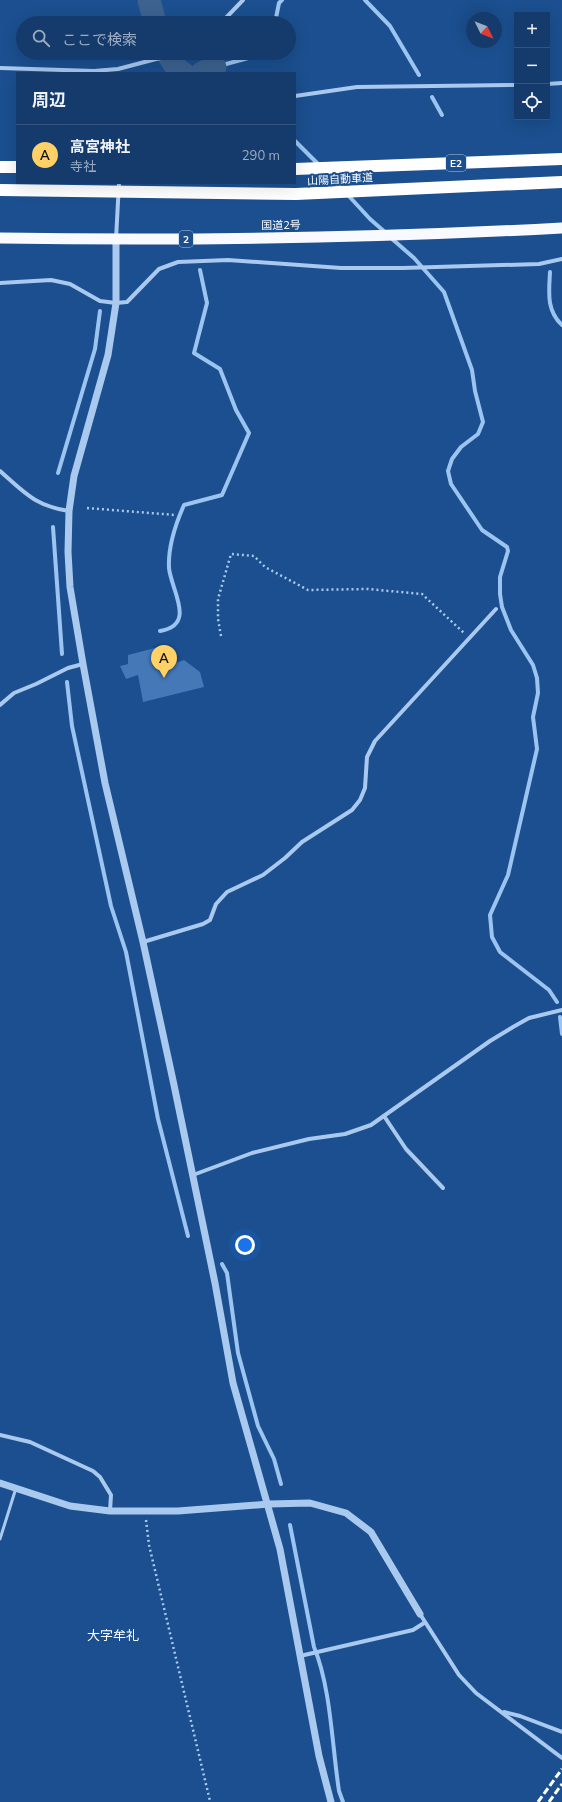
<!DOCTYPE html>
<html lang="ja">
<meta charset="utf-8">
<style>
:root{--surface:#143b6b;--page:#214673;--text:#f1f3f6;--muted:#9dadc1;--line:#33557e;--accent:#ffd166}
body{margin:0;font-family:Mulish,"Noto Sans JP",sans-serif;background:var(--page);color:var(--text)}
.controls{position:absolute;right:12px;top:12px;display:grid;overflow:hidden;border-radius:0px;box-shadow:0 4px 16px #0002}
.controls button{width:36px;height:36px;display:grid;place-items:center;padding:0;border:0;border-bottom:1px solid var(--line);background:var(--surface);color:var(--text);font:20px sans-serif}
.compass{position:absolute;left:466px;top:12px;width:36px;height:36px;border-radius:50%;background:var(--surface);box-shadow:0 4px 16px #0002;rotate:133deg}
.you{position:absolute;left:245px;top:1245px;width:14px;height:14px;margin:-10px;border:3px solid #fff;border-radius:50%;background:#1a73e8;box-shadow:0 0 0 6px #1a73e833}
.badge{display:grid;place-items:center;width:26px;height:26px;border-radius:50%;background:var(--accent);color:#111;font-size:13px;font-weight:700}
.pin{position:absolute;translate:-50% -33px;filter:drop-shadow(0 1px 2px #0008)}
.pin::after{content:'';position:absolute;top:21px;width:14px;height:12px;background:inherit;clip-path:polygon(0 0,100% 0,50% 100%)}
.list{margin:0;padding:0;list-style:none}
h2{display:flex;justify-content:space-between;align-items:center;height:52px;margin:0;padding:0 16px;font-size:17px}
h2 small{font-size:13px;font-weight:400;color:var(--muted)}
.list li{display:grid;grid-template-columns:26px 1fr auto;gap:12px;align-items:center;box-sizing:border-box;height:60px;padding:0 16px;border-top:1px solid var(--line)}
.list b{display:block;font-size:15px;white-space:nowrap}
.list p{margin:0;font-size:13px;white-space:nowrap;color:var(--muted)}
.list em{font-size:13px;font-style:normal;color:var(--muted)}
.icon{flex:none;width:22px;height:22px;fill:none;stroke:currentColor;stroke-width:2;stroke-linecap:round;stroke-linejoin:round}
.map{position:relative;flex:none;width:562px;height:1802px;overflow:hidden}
.search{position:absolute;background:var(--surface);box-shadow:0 4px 16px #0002;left:16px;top:16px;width:280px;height:44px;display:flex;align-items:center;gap:10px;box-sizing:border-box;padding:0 14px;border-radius:22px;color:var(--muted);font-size:15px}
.panel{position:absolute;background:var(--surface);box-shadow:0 4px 16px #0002;left:16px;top:72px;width:280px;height:112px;border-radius:0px}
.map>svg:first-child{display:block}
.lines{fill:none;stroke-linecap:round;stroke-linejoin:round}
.stream{stroke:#9cc4f0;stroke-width:4}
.river{stroke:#3c6290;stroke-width:23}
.building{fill:#4478b7}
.path{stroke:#a9c9ee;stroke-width:2.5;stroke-dasharray:2 3;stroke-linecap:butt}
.service{stroke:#a9c9ee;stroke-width:3}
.minor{stroke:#a9c9ee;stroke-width:4}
.tertiary{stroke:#a9c9ee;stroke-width:7}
.trunk{stroke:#f8faff;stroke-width:11}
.motorway{stroke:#fff;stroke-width:12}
.rail{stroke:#fff;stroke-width:3;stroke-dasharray:7 3;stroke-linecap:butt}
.labels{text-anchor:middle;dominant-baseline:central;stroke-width:4;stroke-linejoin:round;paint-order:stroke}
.shield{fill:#1b4f8f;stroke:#bbcadd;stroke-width:1}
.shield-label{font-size:10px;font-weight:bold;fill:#fff}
.street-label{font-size:11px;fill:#fff;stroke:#1b4f8f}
.quarter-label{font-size:13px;fill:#fff;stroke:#1b4f8f}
</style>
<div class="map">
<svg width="562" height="1802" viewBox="0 0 562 1802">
<rect width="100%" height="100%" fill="#1b4f8f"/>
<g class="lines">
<g class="stream">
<path d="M365 0 390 26 419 75"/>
<path d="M275 23 279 3 282 0"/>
<path d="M215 67 252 57 257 53"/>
<path d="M215 67 222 73"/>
<path d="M432 97 442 115"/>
<path d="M295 141 320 166"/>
<path d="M325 171 342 189"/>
<path d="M347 194 370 219 386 233"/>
<path d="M391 238 414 258 444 292 472 370 475 391 483 422 478 434 461 447 452 459 448 471 451 484 482 530 507 547 508 551 500 577V594L502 607 511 630 533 665 537 678 538 693 533 717 537 749 508 875 490 915 492 937 500 952 549 990 557 1002"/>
<path d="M550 272C549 292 546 310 562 325"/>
<path d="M58 473 95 349 100 311"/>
<path d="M53 527 62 654"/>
<path d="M160 631C197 625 171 590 169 568 168 548 176 523 184 505L222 495 249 433 236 410 220 369 194 353 207 303 200 270"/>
<path d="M67 682 72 726 111 906 126 952 158 1119 188 1236"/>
<path d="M560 1017 562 1034"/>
<path d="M222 1264 227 1273 238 1353 258 1426 274 1459 281 1484"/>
<path d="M290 1525 314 1647C331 1688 332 1746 339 1791L343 1802"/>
</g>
<g class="river">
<path d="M149 0 155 23"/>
<path d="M167 53 178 70 183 73"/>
<path d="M202 73 215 67"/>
</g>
</g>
<path class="building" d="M155 648 162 668 184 660 200 672 204 687 143 702 138 675 126 679 120 666 128 664V655Z"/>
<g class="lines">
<g class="path">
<path d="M87 508 175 515"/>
<path d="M221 636 218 619V599L231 554 254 556 265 567 308 590 368 589 422 594 464 633"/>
<path d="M146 1520 149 1545 210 1801"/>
</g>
<path class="service" d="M0 1539 16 1488"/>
<g class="minor">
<path d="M221 23 243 0"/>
<path d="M0 68 94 71 118 69 156 59 187 53"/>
<path d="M547 84 562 83"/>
<path d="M295 96 357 87 517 85"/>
<path d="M116 239 119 183"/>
<path d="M0 283 51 280 70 284 100 301 116 303 127 302 159 269 178 262 228 260 341 268H403L539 264 562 259"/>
<path d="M0 471C24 492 35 506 69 511"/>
<path d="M0 705 14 693 36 684 68 668 83 664"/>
<path d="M143 942 203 924 210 920 216 904 227 892 263 875 285 858 302 842 352 810 360 800 365 788 367 757 375 741 496 609"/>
<path d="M384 1116 406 1149 443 1188"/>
<path d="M193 1175 252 1153 309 1139 345 1134 371 1125 490 1041 513 1027 529 1018 562 1010"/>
<path d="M0 1435 30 1442 93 1471 100 1477 111 1495 110 1511"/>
<path d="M420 1614 459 1675 476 1693 562 1758"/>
<path d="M300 1656 413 1630 424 1623"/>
<path d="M504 1712 520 1716 562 1732"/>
</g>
<g class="tertiary">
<path d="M116 240V303L108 355 74 476 69 511 68 552 70 587 83 664 105 783 143 942 174 1085 215 1283 233 1383 280 1549 319 1756 331 1802"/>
<path d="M0 1483 70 1506 110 1511H178L269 1504 310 1503 346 1513 371 1532 420 1614"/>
</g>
<path class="trunk" d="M0 238C187 241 375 238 562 228"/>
<g class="motorway">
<path d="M0 167H17"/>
<path d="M295 169 562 159"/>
<path d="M0 190 296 194 562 182"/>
</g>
<g class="rail">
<path d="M538 1802 562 1769"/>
<path d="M549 1802 562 1784"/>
</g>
</g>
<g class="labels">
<g class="shield">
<rect x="446" y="155" width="20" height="16" rx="3"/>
<rect x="179" y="231" width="14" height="16" rx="3"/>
</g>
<g class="shield-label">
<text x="456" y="163">E2</text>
<text x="186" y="239">2</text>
</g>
<g class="street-label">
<text transform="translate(340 179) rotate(-3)">山陽自動車道</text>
<text transform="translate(281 225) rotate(-1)">国道2号</text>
</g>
<g class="quarter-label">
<text x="113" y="1635">大字牟礼</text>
</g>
</g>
</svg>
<div class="controls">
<button>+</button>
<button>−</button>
<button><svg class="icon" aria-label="locate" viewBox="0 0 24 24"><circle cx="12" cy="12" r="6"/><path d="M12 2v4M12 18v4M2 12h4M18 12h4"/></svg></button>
</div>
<svg class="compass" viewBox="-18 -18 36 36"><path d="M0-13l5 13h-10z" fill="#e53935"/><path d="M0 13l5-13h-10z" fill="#9dadc1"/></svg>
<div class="you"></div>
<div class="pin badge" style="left:164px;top:678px">A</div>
<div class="search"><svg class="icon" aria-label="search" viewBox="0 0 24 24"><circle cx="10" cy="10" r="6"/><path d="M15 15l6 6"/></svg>ここで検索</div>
<section class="panel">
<h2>周辺<small></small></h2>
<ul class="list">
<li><span class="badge">A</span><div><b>高宮神社</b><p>寺社</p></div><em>290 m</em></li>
</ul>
</section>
</div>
